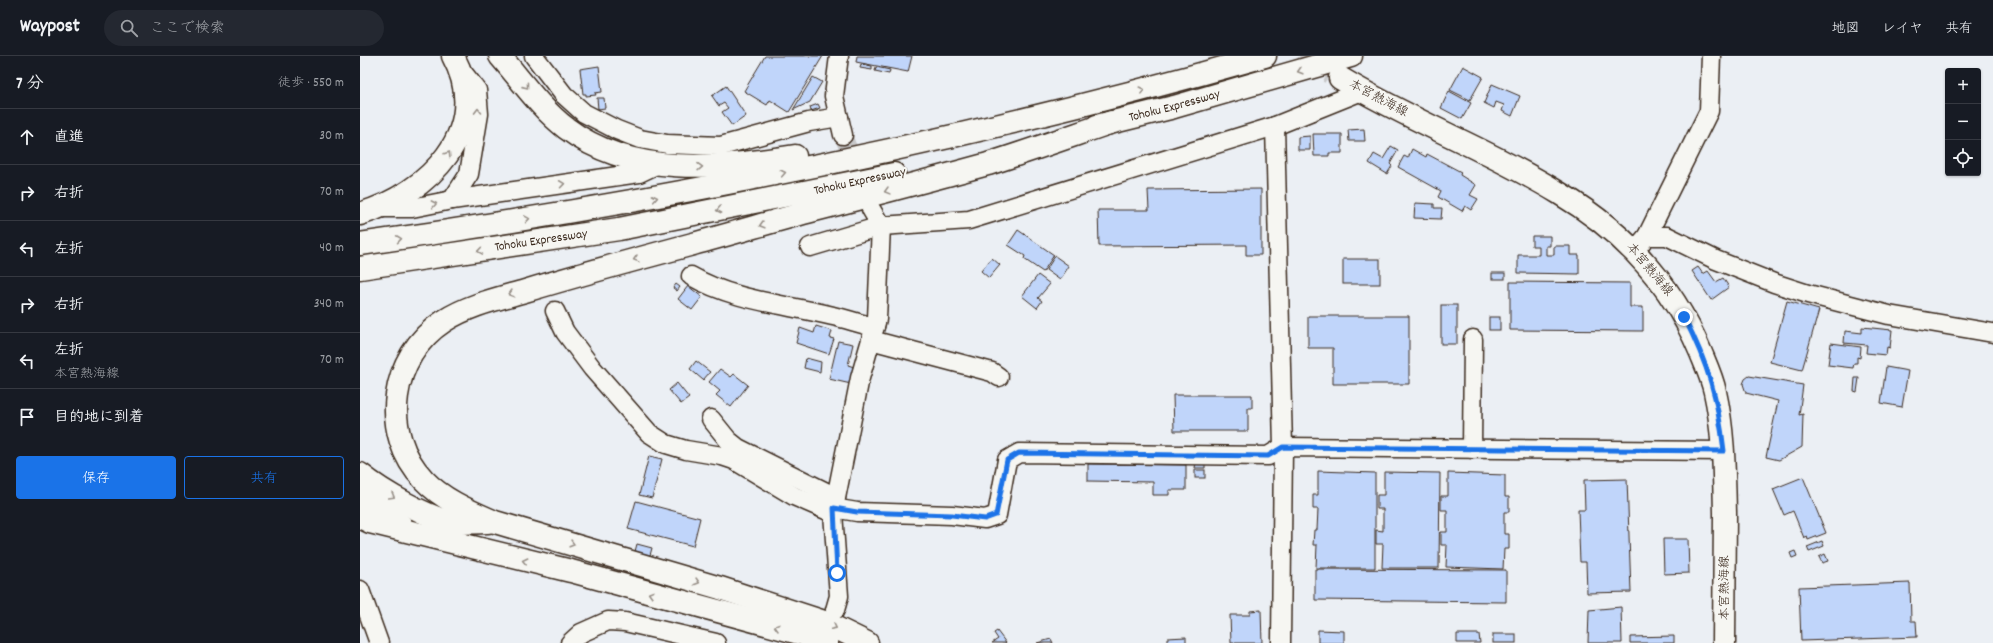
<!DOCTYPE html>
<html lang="ja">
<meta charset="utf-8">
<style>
:root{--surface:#171b24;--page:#242831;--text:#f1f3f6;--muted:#9ea1a6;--line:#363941;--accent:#1a73e8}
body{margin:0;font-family:Dekko,"Klee One",sans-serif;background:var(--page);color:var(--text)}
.controls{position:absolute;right:12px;top:12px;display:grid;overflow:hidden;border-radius:4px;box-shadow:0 1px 3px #0004}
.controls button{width:36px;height:36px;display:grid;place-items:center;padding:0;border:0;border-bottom:1px solid var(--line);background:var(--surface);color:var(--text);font:20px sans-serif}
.stop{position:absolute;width:12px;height:12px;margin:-9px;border:3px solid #1a73e8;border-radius:50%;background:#fff}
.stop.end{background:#1a73e8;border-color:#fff;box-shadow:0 1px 4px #0008}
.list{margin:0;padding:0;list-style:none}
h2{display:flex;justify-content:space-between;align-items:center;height:52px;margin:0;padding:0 16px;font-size:17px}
h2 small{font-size:13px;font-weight:400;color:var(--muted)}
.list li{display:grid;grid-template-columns:26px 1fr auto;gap:12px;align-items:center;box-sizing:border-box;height:56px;padding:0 16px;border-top:1px solid var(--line)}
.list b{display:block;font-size:15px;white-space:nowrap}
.list p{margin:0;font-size:13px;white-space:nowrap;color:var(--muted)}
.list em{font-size:13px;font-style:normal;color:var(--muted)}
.actions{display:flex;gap:8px;padding:12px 16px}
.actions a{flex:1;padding:9px 0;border:1px solid var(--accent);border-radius:4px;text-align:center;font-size:14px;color:var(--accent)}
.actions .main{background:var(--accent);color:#fff}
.icon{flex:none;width:22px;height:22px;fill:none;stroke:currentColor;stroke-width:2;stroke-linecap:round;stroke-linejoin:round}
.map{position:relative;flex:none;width:1633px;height:587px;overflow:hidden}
header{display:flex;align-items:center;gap:24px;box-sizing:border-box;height:56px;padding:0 20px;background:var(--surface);border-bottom:1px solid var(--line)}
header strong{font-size:19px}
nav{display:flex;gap:22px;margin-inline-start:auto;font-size:14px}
.search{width:280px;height:36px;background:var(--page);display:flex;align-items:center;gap:10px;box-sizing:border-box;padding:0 14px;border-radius:22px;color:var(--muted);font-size:15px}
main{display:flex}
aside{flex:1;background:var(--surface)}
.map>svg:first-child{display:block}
.building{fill:#c0d5fa;stroke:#3b2a1e}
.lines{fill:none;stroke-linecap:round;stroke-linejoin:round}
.minor-tunnel{stroke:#c8c8c9;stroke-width:18;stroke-dasharray:18 9;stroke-linecap:butt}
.major-tunnel{stroke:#c8c8c9;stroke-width:22;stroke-dasharray:22 11;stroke-linecap:butt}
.minor-casing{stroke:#3b2a1e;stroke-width:21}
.major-casing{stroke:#3b2a1e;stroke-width:25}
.highway-casing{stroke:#3b2a1e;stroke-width:25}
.minor{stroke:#f6f6f2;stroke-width:18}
.major{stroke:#f6f6f2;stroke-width:22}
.highway{stroke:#f6f6f2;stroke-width:22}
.oneway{stroke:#989088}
.route{stroke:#1a73e8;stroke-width:5}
.labels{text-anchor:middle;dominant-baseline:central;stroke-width:4;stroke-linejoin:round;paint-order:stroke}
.street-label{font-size:13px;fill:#3b2a1e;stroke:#f6f6f2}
</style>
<header>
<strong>Waypost</strong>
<div class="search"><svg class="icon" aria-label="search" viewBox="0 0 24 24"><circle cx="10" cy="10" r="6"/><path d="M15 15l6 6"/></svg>ここで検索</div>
<nav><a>地図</a><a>レイヤ</a><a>共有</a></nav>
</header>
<main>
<aside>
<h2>7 分<small>徒歩 · 550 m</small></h2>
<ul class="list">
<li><svg class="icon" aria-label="ahead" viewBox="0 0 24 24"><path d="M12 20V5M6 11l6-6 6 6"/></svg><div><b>直進</b></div><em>30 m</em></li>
<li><svg class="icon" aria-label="right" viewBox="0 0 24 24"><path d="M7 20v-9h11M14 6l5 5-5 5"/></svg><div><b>右折</b></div><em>70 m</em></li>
<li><svg class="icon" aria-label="left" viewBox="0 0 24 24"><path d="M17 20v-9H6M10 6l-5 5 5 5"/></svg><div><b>左折</b></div><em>40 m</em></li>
<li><svg class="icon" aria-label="right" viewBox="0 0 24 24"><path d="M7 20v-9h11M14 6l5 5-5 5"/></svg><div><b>右折</b></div><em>340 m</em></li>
<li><svg class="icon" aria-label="left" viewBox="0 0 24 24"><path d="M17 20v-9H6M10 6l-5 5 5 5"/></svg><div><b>左折</b><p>本宮熱海線</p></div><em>70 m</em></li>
<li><svg class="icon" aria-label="arrive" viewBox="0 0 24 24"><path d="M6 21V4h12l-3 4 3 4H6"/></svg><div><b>目的地に到着</b></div></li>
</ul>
<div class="actions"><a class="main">保存</a><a>共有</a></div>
</aside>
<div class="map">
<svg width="1633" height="587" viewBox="0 0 1633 587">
<rect width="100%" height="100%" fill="#ebeff4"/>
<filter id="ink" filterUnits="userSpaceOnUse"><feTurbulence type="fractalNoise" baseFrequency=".025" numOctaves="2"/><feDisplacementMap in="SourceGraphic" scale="8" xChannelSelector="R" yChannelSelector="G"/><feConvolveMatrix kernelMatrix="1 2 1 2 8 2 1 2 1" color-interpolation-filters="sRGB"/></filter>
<g filter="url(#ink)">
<g class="building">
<path d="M405 0H463L429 56 410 44 407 49 384 35Z"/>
<path d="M497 0H552L548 16 496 6Z"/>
<path d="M501 8 512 10V14L500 12Z"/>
<path d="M239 10 242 36 235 37 236 39 226 40V38H223L220 13Z"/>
<path d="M1103 10 1123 21 1110 44 1090 34Z"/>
<path d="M516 11 530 14 529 18 515 15Z"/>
<path d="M453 21 462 26 450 46 433 54Z"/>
<path d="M1132 28 1160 40 1152 60 1142 55 1144 49 1136 46 1134 52 1124 47Z"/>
<path d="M366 30 386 60 372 70 362 56 368 52 364 47 359 50 352 40Z"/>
<path d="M1089 35 1111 47 1102 63 1081 52Z"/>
<path d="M237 42H244L245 52 238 53Z"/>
<path d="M458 48 460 52 451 55 450 51Z"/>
<path d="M1004 73 1005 85H989L988 74Z"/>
<path d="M953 78H982V97H969V100H954Z"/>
<path d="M950 80V94H938V81Z"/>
<path d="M1031 90 1038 94 1030 108 1032 110 1027 118 1009 107 1014 98 1023 103Z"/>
<path d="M1052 93 1066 101 1067 98 1101 116 1100 119 1116 129 1110 139 1118 143 1111 154 1105 150 1102 155 1078 141 1081 135 1038 111 1044 100 1048 102Z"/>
<path d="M901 133V199H886V189L739 190 738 154H789L788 134Z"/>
<path d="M1055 147 1074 148V152H1082L1081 163 1054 162Z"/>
<path d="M658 174 694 199 683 216 664 203 665 200 648 189Z"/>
<path d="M1172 180H1190V190H1186V199H1194V190H1210V199H1219V218L1158 217V199H1179V190H1172Z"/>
<path d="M695 200 709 210 700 224 686 214Z"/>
<path d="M632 202 640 209 629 222 621 215Z"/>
<rect x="983" y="203" width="37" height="25"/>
<path d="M1338 211 1343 218 1348 215 1356 226 1363 222 1369 231 1351 244 1332 215Z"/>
<rect x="1132" y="217" width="13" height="6"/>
<path d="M678 219 690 228 678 242 682 245 677 252 662 240Z"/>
<path d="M1150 226 1270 227V251H1283V275L1150 274Z"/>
<path d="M316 228 320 231 317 235 313 232Z"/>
<path d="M328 230 342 241 332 254 318 243Z"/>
<path d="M1427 245 1459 254 1442 314 1410 306Z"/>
<rect x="1081" y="249" width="16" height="39"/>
<path d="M948 260H1049V328H973V292H948Z"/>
<rect x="1129" y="261" width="11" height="13"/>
<path d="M456 270 472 275 470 282 474 283 469 298 436 287 440 272 454 277Z"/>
<path d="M1502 271 1532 274 1530 292 1527 291 1526 299 1506 297 1507 289 1484 287 1485 275 1502 277Z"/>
<path d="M478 285 493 288 488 309 494 311 491 328 469 323Z"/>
<path d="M1471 287 1501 291 1500 302 1497 301V307H1494L1493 312 1468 309Z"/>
<path d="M446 302 461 306 460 316 444 312Z"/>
<path d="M336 305 350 316 343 324 330 313Z"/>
<path d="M1526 311 1548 315 1542 351 1521 347Z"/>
<path d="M360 313 371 321 374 318 388 329 371 351 356 339 360 335 349 326Z"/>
<path d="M1389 320 1443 329 1439 359 1443 358 1442 391 1419 404 1406 401 1418 345 1386 337 1383 328 1385 323Z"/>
<path d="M1495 322H1499L1497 336 1494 335Z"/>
<path d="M317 327 329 342 321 348 309 334Z"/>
<path d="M813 339H892V352H888V375H814Z"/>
<path d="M289 400 302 403 292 442 279 439Z"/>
<path d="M836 406 845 407V412H835Z"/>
<path d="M728 408 826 409V434H809V439H793V426L728 425Z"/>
<rect x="835" y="414" width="10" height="8"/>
<path d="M958 415 1015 417V512H956L957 489H953L954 474H957L958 453H953V439H958Z"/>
<path d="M1024 416 1080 417 1079 512H1022L1023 488H1016V474L1023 475V453H1017V439H1024Z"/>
<path d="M1088 417 1145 419V441H1149V456H1144V478H1149V493H1144L1143 513 1086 511 1087 489H1081V476H1087V454H1081V440H1088Z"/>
<path d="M1443 421 1466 477 1448 484 1447 480 1444 482 1433 455 1424 459 1413 433Z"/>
<path d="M1267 423 1271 536 1227 537 1226 506H1220L1218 454H1225L1224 424Z"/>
<path d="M276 445 340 462 333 490 268 473Z"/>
<path d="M1303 483H1328L1329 517 1304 518Z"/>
<path d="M1462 485 1464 490 1449 496 1447 491Z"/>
<path d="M277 488 292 492 289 503 274 499Z"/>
<path d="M1435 495 1437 500 1432 502 1430 497Z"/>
<path d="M1465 498 1468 505 1462 507 1459 501Z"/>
<path d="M955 513 1146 514V546L955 544Z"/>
<path d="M1550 527 1551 565H1556L1557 581 1441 585 1439 531Z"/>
<path d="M1261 551 1262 587H1228L1229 554Z"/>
<path d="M901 554 902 587H871L870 559H890V555Z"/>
<path d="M958 574 984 575V587H958Z"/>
<path d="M637 575 646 587H632L638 583 634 577Z"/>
<path d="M1097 578H1119L1120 587H1097Z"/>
<rect x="1133" y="578" width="23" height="9"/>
<path d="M1314 580V587H1270V581Z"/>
<path d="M826 581V587H807V582Z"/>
<path d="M691 583 693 587H677Z"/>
</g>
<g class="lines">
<path class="minor-tunnel" d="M483 79 505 137"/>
<path class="major-tunnel" d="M939 0 970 17"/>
<defs>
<g id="minor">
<path d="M174 0 204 39 224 57 257 74 280 83 307 88 361 90 449 66 479 61"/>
<path d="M479 0 474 40 483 79"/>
<path d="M915 70 923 391 921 587"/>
<path d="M92 144 109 118 119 58 117 34 101 14"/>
<path d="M21 152H52L92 144 279 117 298 108"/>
<path d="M1287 180 1349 55 1351 0"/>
<path d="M450 191 521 170 609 164 915 70 1002 35"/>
<path d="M1275 194 1287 180H1307L1356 204 1414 227 1448 238 1529 259 1633 277"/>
<path d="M331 220C374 245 425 248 473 260 487 263 500 268 515 271"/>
<path d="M195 255 205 276 232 312 289 377 306 388 326 394 362 400 374 404 434 440 473 457"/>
<path d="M511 284 632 316 639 321"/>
<path d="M351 363 368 384 378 392 476 441"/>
<path d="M1112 393 1113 283"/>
<path d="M473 452 497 456 592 459 625 463 637 459 647 404 659 397 908 400 923 391 1364 395"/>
<path d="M0 534 19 587"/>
<path d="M475 554 479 540 473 457 500 322 517 263 521 170 511 153"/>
<path d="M210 587 221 577 248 565 265 566 356 587"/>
</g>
<path id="major" d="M980 22C1051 65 1129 94 1199 137 1263 175 1312 227 1341 297 1346 309 1352 322 1355 336 1364 376 1364 417 1365 457 1365 501 1364 544 1364 587"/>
<g id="highway">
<path d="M140 0C161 24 180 52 206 72 272 122 358 112 435 100"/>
<path id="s1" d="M737 70 814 51 991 0"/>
<path d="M0 158C68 138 133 74 93 0"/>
<path d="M0 188C306 145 608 85 905 0"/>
<path id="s2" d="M0 212 259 173 534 118"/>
<path d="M0 418C21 435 70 464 97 467 107 467 117 466 128 466"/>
<path d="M0 440 41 469"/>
<path d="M0 461 10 466 211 515 457 582 467 587"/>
<path d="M507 587 464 566 360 532 135 466C110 455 83 444 64 424 19 377 30 300 84 265 109 249 137 243 165 235 221 218 277 203 333 188 374 177 414 165 455 154 512 139 570 124 628 108 669 95 711 80 752 66"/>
</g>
</defs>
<use href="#minor" class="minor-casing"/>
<use href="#major" class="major-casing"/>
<use href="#highway" class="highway-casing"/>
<use href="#minor" class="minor"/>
<use href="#major" class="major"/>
<use href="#highway" class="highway"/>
</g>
<defs><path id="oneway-chevron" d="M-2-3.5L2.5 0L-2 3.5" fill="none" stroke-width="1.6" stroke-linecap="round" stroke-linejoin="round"/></defs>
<g class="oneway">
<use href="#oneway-chevron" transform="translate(940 15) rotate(164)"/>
<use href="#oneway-chevron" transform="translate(166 30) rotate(51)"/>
<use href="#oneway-chevron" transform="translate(782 34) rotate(-14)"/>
<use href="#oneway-chevron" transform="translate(118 55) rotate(-91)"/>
<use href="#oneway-chevron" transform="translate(88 98) rotate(-57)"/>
<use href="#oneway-chevron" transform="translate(340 111) rotate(-1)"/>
<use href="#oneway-chevron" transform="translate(423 117) rotate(-11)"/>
<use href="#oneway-chevron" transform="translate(202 128) rotate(-8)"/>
<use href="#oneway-chevron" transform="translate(527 135) rotate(165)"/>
<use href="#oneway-chevron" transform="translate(295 142) rotate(-11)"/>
<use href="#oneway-chevron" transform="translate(74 148) rotate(-11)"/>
<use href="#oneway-chevron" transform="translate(359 154) rotate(169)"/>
<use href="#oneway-chevron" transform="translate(167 163) rotate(-9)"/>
<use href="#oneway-chevron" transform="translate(402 169) rotate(164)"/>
<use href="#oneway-chevron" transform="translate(39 183) rotate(-8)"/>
<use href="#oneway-chevron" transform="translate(120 195) rotate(171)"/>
<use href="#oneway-chevron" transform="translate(276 203) rotate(165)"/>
<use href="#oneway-chevron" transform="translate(151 238) rotate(164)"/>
<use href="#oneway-chevron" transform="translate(32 440) rotate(30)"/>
<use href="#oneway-chevron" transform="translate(212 488) rotate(16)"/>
<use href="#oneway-chevron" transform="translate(165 505) rotate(-167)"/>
<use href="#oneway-chevron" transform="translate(337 526) rotate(16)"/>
<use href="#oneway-chevron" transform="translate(291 538) rotate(-165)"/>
<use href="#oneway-chevron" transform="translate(417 571) rotate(-165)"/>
<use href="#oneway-chevron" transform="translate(474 571) rotate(26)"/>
</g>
</g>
<g class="lines" filter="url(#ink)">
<path class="route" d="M477 517 474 452 497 456 592 459 625 463 636 459 647 404 659 397 908 400 923 391 1364 395C1358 342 1348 308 1324 261"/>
</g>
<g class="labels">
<g class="street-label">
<text transform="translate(1018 43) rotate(28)">本宮熱海線</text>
<text stroke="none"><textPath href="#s1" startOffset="80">Tohoku Expressway</textPath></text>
<text transform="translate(500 126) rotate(-12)">Tohoku Expressway</text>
<text stroke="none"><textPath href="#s2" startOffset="183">Tohoku Expressway</textPath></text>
<text transform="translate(1289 214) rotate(50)">本宮熱海線</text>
<text transform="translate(1365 532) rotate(-90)">本宮熱海線</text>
</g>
</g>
</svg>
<div class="controls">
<button>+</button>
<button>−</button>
<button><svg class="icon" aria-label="locate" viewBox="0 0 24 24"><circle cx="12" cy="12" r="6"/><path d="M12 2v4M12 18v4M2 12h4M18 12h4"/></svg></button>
</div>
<div class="stop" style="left:477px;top:517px"></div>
<div class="stop end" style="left:1324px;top:261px"></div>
</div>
</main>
